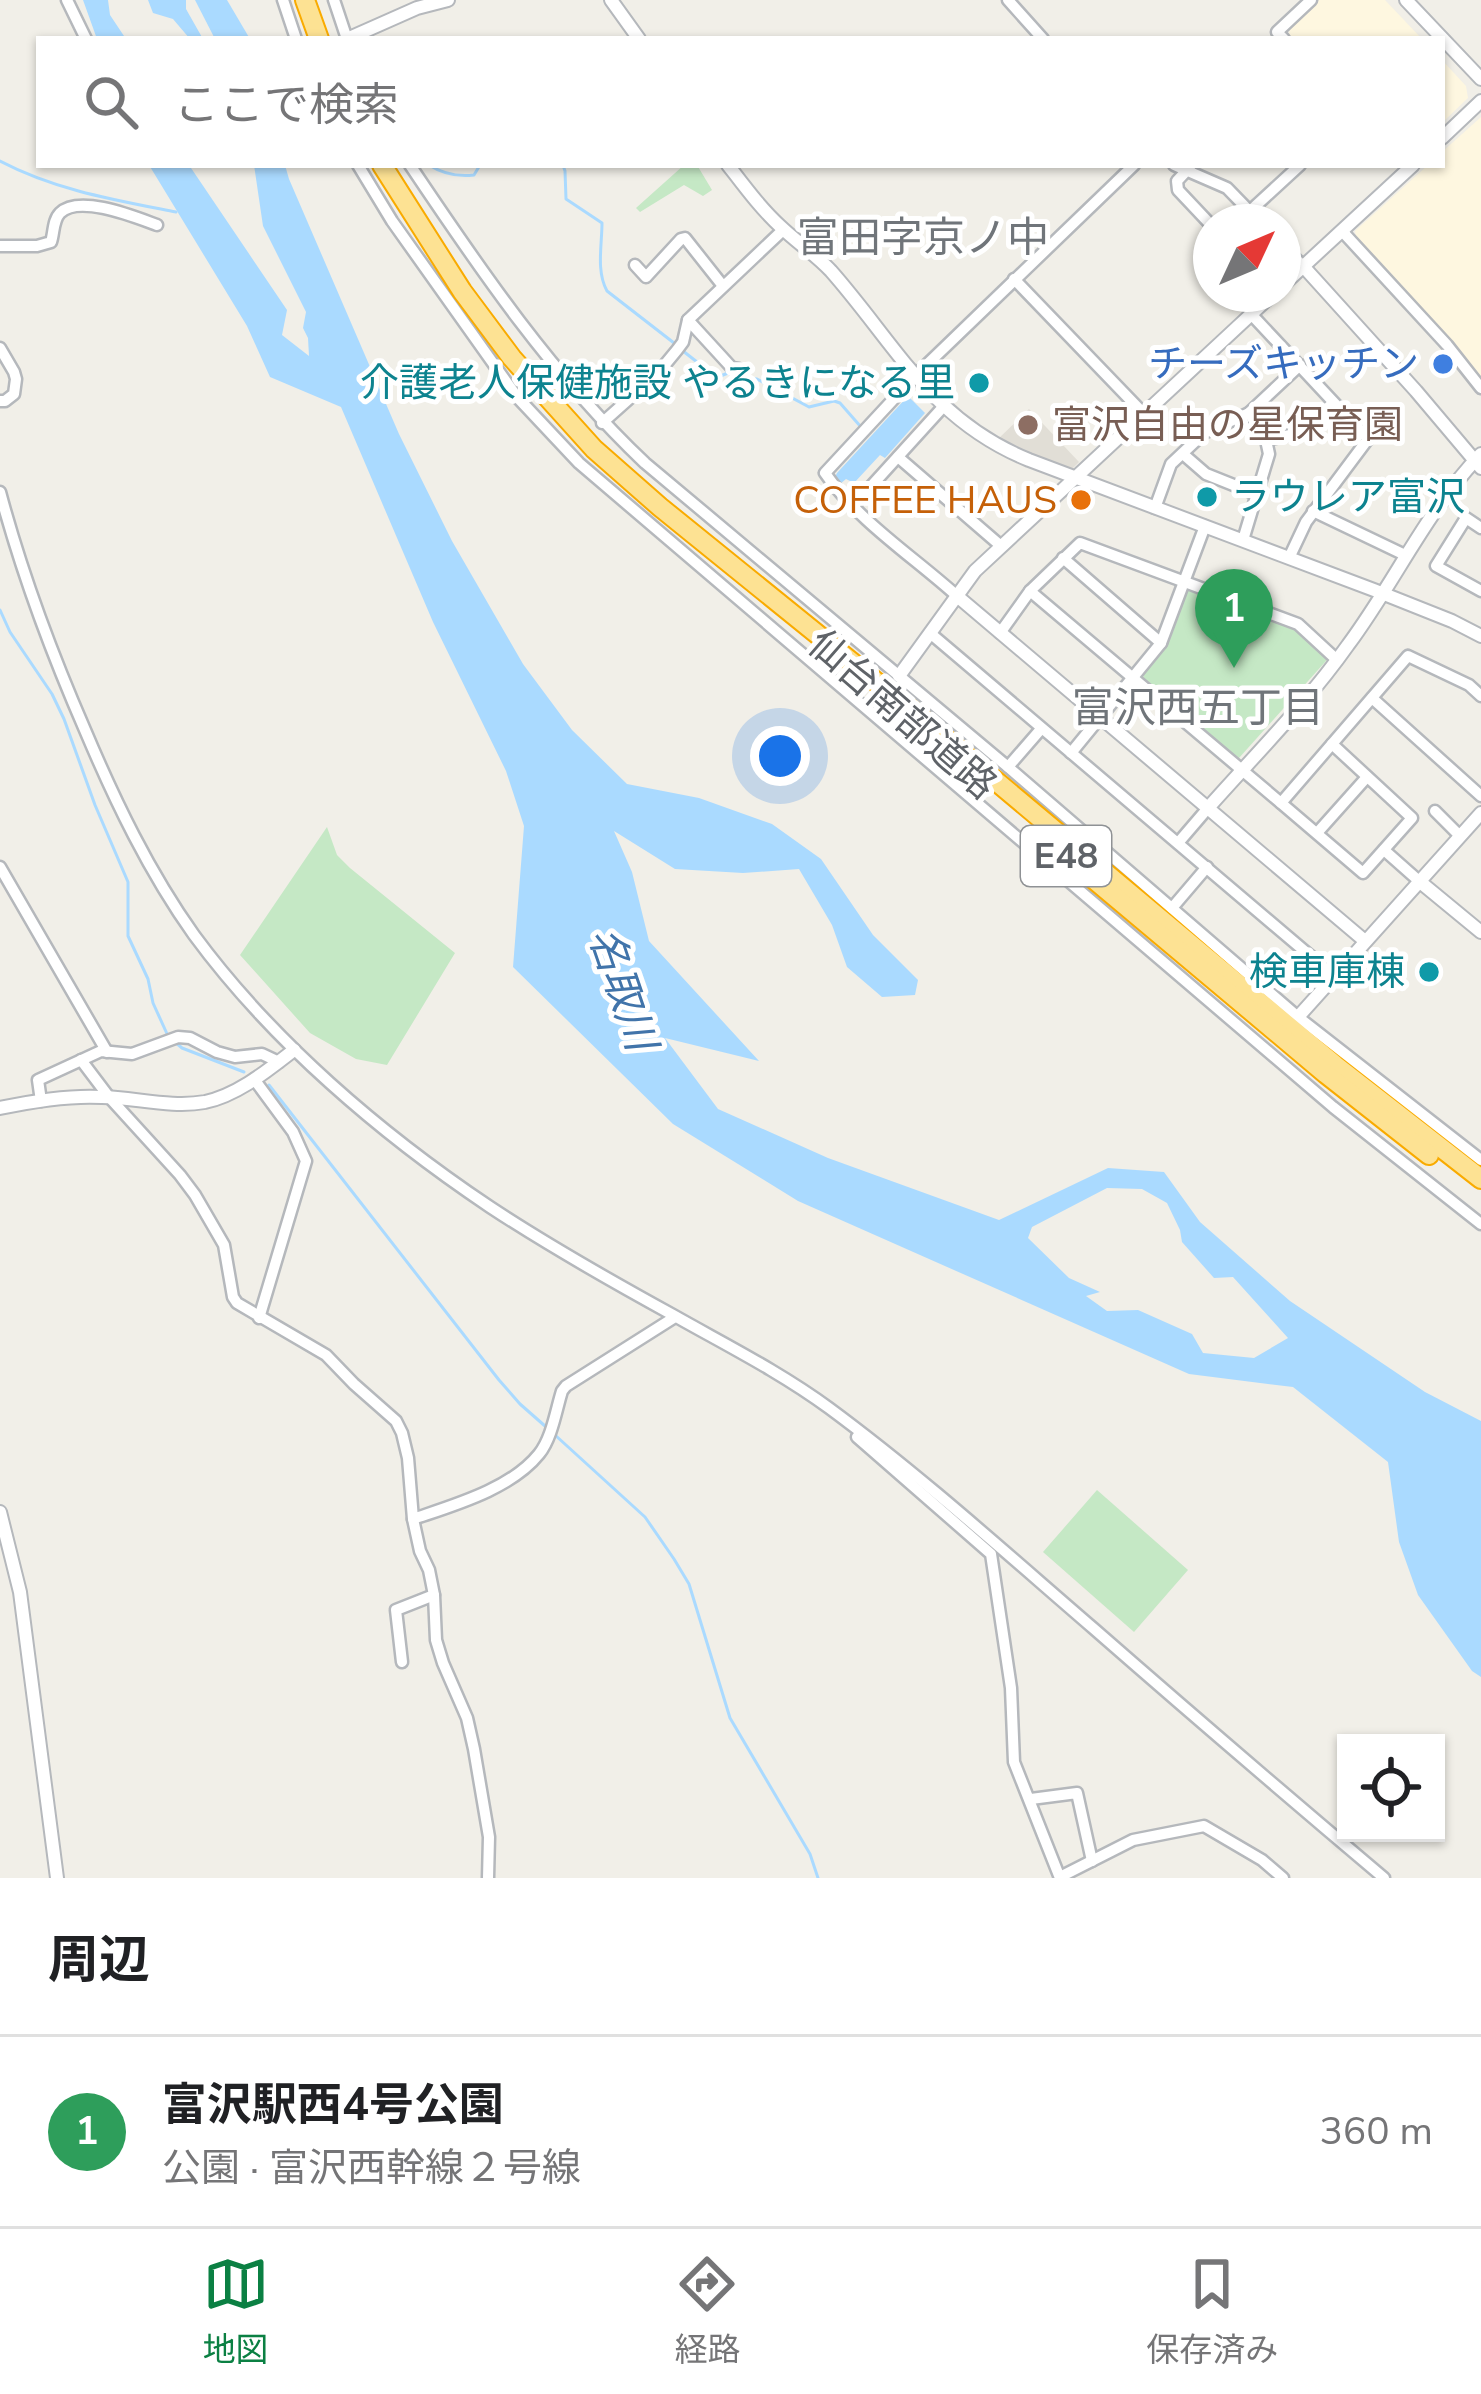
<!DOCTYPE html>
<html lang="ja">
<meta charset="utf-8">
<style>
:root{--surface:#fff;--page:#f6f6f6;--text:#202124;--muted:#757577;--line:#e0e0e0;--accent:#0b8043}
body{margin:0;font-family:"Nunito Sans","Noto Sans JP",sans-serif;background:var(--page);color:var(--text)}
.controls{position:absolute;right:36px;bottom:36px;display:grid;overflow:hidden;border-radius:0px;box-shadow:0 3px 9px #0004}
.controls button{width:108px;height:108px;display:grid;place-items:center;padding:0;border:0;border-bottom:3px solid var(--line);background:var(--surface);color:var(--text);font:60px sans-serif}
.compass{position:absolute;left:1193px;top:204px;width:108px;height:108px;border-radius:50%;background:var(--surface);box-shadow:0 3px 9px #0004;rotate:46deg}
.you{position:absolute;left:780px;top:756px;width:42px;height:42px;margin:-30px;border:9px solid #fff;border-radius:50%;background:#1a73e8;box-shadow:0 0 0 18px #1a73e833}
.badge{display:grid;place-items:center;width:78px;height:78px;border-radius:50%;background:var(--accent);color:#fff;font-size:39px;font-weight:700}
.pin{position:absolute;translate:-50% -99px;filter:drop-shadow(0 3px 6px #0008)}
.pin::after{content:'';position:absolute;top:63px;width:42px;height:36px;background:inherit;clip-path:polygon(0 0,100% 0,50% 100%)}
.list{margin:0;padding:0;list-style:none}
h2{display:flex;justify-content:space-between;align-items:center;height:156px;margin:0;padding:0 48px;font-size:51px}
h2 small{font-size:39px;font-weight:400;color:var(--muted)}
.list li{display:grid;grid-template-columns:78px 1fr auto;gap:36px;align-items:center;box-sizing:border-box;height:192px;padding:0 48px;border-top:3px solid var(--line)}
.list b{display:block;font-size:45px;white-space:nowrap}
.list p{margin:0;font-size:39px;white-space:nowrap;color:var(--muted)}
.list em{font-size:39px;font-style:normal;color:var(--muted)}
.icon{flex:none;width:66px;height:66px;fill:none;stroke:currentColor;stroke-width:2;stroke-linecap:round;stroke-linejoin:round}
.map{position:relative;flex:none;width:1481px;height:1878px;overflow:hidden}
.search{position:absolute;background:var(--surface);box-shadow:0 3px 9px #0004;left:36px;right:36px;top:36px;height:132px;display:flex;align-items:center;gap:30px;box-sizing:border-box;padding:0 42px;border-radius:0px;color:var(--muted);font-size:45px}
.sheet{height:348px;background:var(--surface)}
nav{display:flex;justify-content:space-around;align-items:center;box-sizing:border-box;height:168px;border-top:3px solid var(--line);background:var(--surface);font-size:33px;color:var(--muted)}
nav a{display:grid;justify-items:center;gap:6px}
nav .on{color:var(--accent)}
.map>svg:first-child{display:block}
.commercial{fill:#fef7e0}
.education{fill:#e1ded6}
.green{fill:#c5e8c5}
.water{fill:#aadaff;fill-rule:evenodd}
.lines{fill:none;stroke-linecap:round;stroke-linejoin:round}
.stream{stroke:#aadaff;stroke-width:3}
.minor-casing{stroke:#b5b8bc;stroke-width:15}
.tertiary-casing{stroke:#b5b8bc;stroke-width:16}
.motorway-casing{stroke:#f9ab00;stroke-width:22}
.minor{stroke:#fff;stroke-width:10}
.tertiary{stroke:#fff;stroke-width:12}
.motorway{stroke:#fde293;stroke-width:18}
.shop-dot{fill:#3f7fe0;stroke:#fff;stroke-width:4.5}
.culture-dot{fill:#0f9aa8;stroke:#fff;stroke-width:4.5}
.education-dot{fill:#8d6e63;stroke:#fff;stroke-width:4.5}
.food-dot{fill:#e8710a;stroke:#fff;stroke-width:4.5}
.labels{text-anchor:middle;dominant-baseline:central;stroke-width:10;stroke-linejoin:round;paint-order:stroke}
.shield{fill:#fff;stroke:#8f9295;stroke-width:3}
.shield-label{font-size:36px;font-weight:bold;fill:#5f6368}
.shop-label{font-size:39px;fill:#366cbe;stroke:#fff;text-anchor:end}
.culture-label{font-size:39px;fill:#0d838f;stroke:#fff;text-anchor:end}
.education-label{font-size:39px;fill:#785e54;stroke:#fff;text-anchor:start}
.food-label{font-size:39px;fill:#c56008;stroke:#fff;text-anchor:end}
.street-label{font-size:39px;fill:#5f6368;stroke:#fff}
.neighbourhood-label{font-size:42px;fill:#70757a;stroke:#fff}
.water-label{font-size:42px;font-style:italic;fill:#4174aa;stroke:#fff}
</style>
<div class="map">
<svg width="1481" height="1878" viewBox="0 0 1481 1878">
<rect width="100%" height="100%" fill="#f1efe8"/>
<g class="commercial">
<path d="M1319 0H1385L1422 39H1294L1289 34 1290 27Z"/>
<path d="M1442 60 1466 86 1468 98 1442 123Z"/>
<path d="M1481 117V378L1356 238 1355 231 1428 165H1442V152Z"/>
</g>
<path class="education" d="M1029 409 1079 462 1073 468H1065L997 440Z"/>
<g class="green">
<path d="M684 165H697L712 190 703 196 684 185 640 212 636 208Z"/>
<path d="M1194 587 1295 626 1326 654V661L1239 758H1234L1144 681 1143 674 1167 646 1187 589Z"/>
<path d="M327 827 337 855 350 868 455 953 387 1065 356 1059 310 1033 240 955Z"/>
<path d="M1097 1490 1188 1570 1134 1632 1043 1552Z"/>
</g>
<g class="water">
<path d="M83 0H108L110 15 126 39H97Z"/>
<path d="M148 0H186V9L203 39H190L173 19 153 13Z"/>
<path d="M195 0H227L250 39H215Z"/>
<path d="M149 165H189L287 310 282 335 309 356 308 338 303 328 306 312 263 226 254 165H285L289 179 399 434 452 541 523 664 572 730 627 784 699 798 772 824 821 859 873 935 918 980 915 995 882 997 847 967 832 925 799 869 743 873 675 869 614 831 632 872 649 941 759 1061 665 1038 718 1109 828 1158 999 1220 1108 1168 1164 1172 1200 1222 1290 1301 1425 1392 1481 1421V1677L1472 1671 1418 1595 1399 1542 1388 1462 1293 1387 1189 1374 798 1201 673 1124 513 967 524 826 506 771 433 622 341 407 270 377 247 326ZM1107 1188 1142 1189 1167 1203 1180 1230 1182 1242 1214 1278 1233 1277 1288 1338 1254 1358 1203 1353 1192 1334 1138 1310 1107 1311 1086 1296 1100 1292 1069 1278 1028 1238 1032 1227Z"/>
<path d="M908 396 925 413 885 458 880 455 854 483 846 479 840 484 835 477 837 473Z"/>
</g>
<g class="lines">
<g class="stream">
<path d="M0 161C55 190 115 200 176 212"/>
<path d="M429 165C443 174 457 177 474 175L480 165"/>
<path d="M563 165 565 171 566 199 602 223C602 245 596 271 607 291L674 343"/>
<path d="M683 351 706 369 713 379 728 373 736 377 757 379 809 407 834 401 840 403 861 427"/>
<path d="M0 610 10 632 52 694 64 719 95 805 128 882V936L148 979 153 1003 168 1036"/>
<path d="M175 1042 182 1048 244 1072"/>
<path d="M269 1085 499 1380 520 1404 545 1426"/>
<path d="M555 1435 645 1517 674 1559 689 1584 730 1718 810 1854 818 1878"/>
</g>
<defs>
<g id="minor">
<path d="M67 0 86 39"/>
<path d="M283 0 296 39"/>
<path d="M334 0 347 39"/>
<path d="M1008 0 1043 39"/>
<path d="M1284 39 1277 32 1311 0"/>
<path d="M358 165 392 221 517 397 579 463 1333 1107 1481 1224"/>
<path d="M410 165C481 271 552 375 645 463L1008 767 1298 1017 1481 1160"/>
<path d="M1174 165 1227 188 1260 222"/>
<path d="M1190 167 1177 181 1178 190 1211 225"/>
<path d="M1250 211 1300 165"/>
<path d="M1342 231 1447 345 1481 388"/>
<path d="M0 246H37L51 242C54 233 53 220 60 213 79 194 135 217 157 225"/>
<path d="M1283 246 1303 266"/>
<path d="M635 265 646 277 681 239 685 238 723 286"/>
<path d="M1014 279 1144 414"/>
<path d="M1251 314 1368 439 1306 522 1289 558"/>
<path d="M688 320 732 368 739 369"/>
<path d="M0 348 14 372 16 379 14 394 5 401H0"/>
<path d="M1300 365 1249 413 1266 440 1300 433 1333 403"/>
<path d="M602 423 658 373 677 350 683 342 688 320 783 230"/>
<path d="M1183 454 1206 474 1256 494"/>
<path d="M898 457 1001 546"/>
<path d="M0 492C22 574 51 652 85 730 115 801 149 872 194 935 272 1041 381 1134 490 1207 549 1246 611 1281 673 1315 726 1345 780 1372 829 1408 921 1476 1006 1553 1093 1628 1189 1712 1287 1796 1384 1878"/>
<path d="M854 505 943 407"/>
<path d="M1155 508 1171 464 1204 433 1249 413"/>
<path d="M1313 511 1405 555"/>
<path d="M1481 528 1466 518 1436 566 1481 591"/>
<path d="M1243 540 1269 454 1266 440"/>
<path d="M1063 558 1161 643"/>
<path d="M1030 591 1281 803 1408 656 1469 685 1481 696"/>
<path d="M957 596C914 557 859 522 825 473L915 376 1134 165"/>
<path d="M930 633 1334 976"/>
<path d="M1000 633 1030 591 1080 543 1298 624 1337 660"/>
<path d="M1372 698 1481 796"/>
<path d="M1071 753 1161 643 1205 526"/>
<path d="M1008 767 1041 729"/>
<path d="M1281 803 1363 873 1412 818 1332 744"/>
<path d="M1435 811 1460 836"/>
<path d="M1317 833 1367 777"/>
<path d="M1178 843 1208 808"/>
<path d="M1384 850 1419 881"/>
<path d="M0 867 107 1052"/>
<path d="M1172 908 1207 867"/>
<path d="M81 1060 109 1097 180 1175 195 1195 224 1245 233 1297 237 1303 326 1355 354 1384 396 1421 402 1433 408 1458 413 1519 420 1551 429 1570 434 1595 436 1640 443 1663 467 1718 474 1749 489 1837 488 1878"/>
<path d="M254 1079 293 1132 306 1161 259 1318"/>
<path d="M41 1101 38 1080 101 1051 132 1054 178 1037 190 1038 217 1052 235 1057 262 1054 279 1062"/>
<path d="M857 1437 991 1554 1011 1688 1014 1762 1060 1878"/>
<path d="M413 1519C454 1505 511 1489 539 1454 552 1438 556 1410 562 1391L566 1386 675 1317"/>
<path d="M402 1662 396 1610 434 1595"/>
<path d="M1031 1799 1077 1793 1092 1861"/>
<path d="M1060 1877 1133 1840 1204 1826 1262 1860 1283 1878"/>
</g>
<g id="tertiary">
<path d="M611 0 639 39"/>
<path d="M1406 0 1481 79"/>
<path d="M347 39 417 8 448 0"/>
<path d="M1442 138 1481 101"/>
<path d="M728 165C745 187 761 209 782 228 798 243 816 255 831 271 897 346 931 420 1029 460L1374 590 1452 621 1481 636"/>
<path d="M1303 266 1416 391 1481 468"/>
<path d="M1283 285 1413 165"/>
<path d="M957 596 1365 941"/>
<path d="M899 676 975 571 1273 294"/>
<path d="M1208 808C1255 755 1307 703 1348 645 1395 582 1426 511 1481 454"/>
<path d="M1419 881 1481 932"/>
<path d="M1298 1017 1481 813"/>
<path d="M0 1108C33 1101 69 1095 102 1097 136 1098 172 1108 205 1102 238 1095 268 1070 294 1050"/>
<path d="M0 1512 20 1592 57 1878"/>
</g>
<g id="motorway">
<path d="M305 0 319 39"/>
<path d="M382 165 462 291 512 358 594 449 660 507 911 710 1335 1065 1481 1179"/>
<path d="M1071 860 1326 1074 1429 1155"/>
</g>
</defs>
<use href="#minor" class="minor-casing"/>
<use href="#tertiary" class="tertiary-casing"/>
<use href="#motorway" class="motorway-casing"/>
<use href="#minor" class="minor"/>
<use href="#tertiary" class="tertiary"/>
<use href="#motorway" class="motorway"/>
</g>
<circle class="shop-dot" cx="1443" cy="364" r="12"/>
<g class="culture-dot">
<circle cx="979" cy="383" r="12"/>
<circle cx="1207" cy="497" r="12"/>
<circle cx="1429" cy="972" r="12"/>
</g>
<circle class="education-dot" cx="1028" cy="425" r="12"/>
<circle class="food-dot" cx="1081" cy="500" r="12"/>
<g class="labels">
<rect class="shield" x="1021" y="826" width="90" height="60" rx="9"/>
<g class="shield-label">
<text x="1066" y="856">E48</text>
</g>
<g class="shop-label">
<text x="1419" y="364">チーズキッチン</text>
</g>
<g class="culture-label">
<text x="955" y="383">介護老人保健施設 やるきになる里</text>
<text x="1231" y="497" text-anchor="start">ラウレア富沢</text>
<text x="1405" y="972">検車庫棟</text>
</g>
<g class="education-label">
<text x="1052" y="425">富沢自由の星保育園</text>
</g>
<g class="food-label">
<text x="1057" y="500">COFFEE HAUS</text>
</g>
<g class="street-label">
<text transform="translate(902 715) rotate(41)">仙台南部道路</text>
</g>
<g class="neighbourhood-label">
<text x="923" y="238">富田字京ノ中</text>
<text x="1198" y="708">富沢西五丁目</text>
</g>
<g class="water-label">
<text transform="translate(622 989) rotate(71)">名取川</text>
</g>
</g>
</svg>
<div class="controls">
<button><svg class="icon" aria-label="locate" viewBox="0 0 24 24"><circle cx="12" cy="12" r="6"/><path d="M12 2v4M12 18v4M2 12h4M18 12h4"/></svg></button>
</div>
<svg class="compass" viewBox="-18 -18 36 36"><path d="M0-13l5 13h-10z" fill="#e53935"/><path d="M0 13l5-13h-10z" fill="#757577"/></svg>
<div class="you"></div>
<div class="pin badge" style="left:1234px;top:668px;background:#2e9e5b">1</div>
<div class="search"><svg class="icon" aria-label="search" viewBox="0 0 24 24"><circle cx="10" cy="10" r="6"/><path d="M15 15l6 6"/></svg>ここで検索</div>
</div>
<section class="sheet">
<h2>周辺<small></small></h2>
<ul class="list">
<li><span class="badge" style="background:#2e9e5b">1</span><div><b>富沢駅西4号公園</b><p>公園 · 富沢西幹線２号線</p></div><em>360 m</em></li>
</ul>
</section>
<nav>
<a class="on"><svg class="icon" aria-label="map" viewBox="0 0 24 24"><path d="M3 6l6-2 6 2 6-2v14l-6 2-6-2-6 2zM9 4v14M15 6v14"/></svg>地図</a>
<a><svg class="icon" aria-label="directions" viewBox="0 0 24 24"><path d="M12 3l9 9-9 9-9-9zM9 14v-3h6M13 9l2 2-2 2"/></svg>経路</a>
<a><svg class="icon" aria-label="saved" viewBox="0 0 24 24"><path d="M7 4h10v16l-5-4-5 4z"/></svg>保存済み</a>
</nav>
